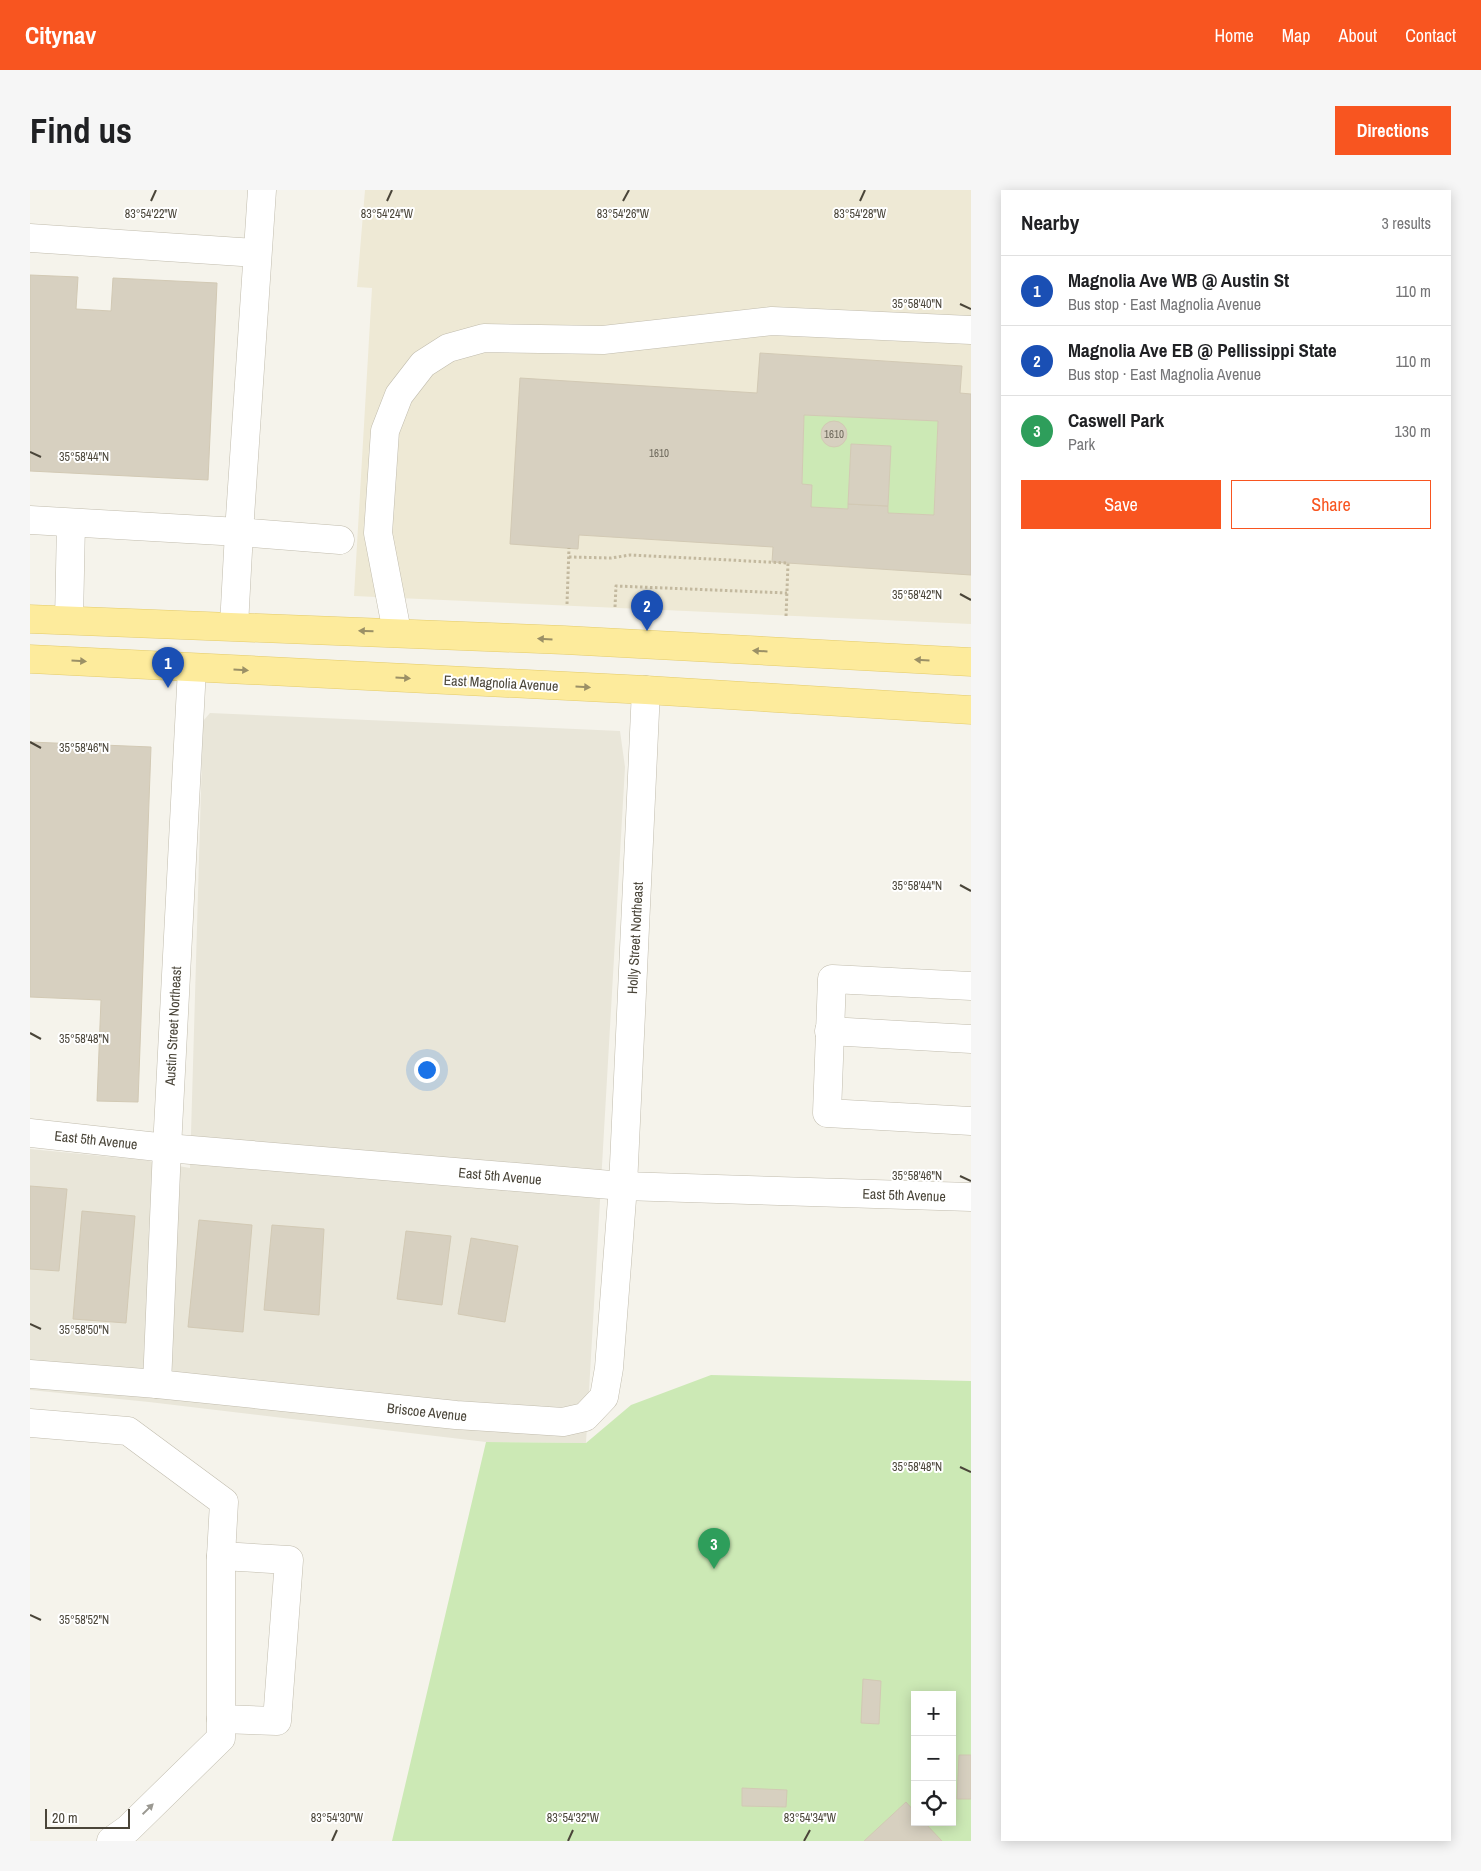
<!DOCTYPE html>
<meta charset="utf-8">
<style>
:root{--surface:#fff;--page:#f6f6f6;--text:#202124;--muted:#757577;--line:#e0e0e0;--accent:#f85520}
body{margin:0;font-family:"Archivo Narrow",sans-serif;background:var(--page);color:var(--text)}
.controls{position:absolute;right:15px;bottom:15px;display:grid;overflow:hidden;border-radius:0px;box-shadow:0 2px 12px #0003}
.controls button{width:45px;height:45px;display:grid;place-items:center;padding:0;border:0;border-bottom:1px solid var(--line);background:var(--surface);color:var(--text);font:25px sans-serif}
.scale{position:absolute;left:15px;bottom:12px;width:85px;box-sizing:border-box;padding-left:5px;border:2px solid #4a4539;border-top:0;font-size:14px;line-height:18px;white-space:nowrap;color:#4a4539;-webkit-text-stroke:4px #fff;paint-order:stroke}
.you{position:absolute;left:396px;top:879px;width:18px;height:18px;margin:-12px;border:4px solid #fff;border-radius:50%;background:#1a73e8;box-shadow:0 0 0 8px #1a73e833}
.badge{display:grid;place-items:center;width:32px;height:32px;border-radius:50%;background:var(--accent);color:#fff;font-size:16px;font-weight:700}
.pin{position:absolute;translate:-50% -41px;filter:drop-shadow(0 1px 2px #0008)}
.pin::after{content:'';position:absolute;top:26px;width:18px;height:15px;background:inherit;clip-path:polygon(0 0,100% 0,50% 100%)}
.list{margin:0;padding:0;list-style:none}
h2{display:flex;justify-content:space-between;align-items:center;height:65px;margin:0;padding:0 20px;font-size:21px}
h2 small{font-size:16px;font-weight:400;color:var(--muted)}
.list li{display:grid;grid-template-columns:32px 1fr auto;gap:15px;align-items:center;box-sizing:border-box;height:70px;padding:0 20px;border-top:1px solid var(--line)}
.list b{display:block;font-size:19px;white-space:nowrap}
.list p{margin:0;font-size:16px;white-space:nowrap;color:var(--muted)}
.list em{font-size:16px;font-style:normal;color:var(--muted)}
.actions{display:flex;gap:10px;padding:15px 20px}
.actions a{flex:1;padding:11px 0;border:1px solid var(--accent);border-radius:0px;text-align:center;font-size:18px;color:var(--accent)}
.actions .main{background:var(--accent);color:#fff}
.icon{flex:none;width:28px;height:28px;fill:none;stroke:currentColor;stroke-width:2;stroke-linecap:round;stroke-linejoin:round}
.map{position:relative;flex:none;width:941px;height:1651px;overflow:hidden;border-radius:0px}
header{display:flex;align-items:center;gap:30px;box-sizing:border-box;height:70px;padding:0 25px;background:var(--accent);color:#fff}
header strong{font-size:24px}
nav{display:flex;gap:28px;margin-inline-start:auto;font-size:18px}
.intro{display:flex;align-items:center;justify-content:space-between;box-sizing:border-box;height:120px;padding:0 30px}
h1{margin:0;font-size:35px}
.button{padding:12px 22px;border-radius:0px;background:var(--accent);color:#fff;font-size:18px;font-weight:700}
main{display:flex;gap:30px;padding:0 30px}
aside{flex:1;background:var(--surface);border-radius:0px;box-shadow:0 2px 12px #0003}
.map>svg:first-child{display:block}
.residential{fill:#e9e6d9}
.education{fill:#eee9d5}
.green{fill:#cce9b5;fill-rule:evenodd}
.building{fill:#d7d0c0;stroke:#d2c9b4;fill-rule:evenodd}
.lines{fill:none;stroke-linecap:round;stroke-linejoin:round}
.minor-casing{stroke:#c1bcad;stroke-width:29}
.major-casing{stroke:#e3cb6b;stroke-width:29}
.path{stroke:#c3b99f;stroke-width:3;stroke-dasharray:2.5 2.5;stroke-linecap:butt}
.minor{stroke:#fff;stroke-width:28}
.major{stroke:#fdeb9c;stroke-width:28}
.oneway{fill:#9b9066}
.oneway2{fill:#9b9992}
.ticks{fill:none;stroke:#4a4539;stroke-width:2}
.labels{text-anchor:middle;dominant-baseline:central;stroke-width:4;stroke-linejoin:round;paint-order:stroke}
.number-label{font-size:11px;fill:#6d685b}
.street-label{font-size:14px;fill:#4a4539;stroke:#fff}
.ticks-label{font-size:12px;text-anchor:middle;fill:#4a4539;stroke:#fff;stroke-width:4;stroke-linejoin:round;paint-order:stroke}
</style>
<header>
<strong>Citynav</strong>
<nav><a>Home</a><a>Map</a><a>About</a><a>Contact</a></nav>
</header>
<div class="intro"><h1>Find us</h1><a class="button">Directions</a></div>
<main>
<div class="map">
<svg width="941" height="1651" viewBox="0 0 941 1651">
<rect width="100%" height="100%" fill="#f5f3eb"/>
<path class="residential" d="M180 523 590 541 595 577 556 1253 456 1252 119 1212 0 1200V959L113 970 160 978 173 531Z"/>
<path class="education" d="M335 0H941V434L324 406 342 98 327 97Z"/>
<g class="green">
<path d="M774 225 908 231 904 325 858 323 860 256 821 254 818 319 781 317 772 294Z"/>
<path d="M681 1185 941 1191V1651H362L456 1252 556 1253 601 1215ZM885 1505H922V1632H885Z"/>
</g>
<g class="building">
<path d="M0 85 48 87 46 119 81 121 83 88 187 93 178 290 0 281Z"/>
<path d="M730 163 932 176 930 203 941 204V385L742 372 743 357 549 345 548 359 480 354 490 188 727 203ZM774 225 908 231 904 325 858 323V316L818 314V319L781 317 782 295 772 294Z"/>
<circle cx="804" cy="244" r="13"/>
<path d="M821 254 861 256 858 316 818 314Z"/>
<path d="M0 552 121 557 108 912 67 911 71 810 0 807Z"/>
<path d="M0 996 37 999 29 1081 0 1079Z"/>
<path d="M52 1021 105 1026 96 1133 43 1129Z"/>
<path d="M169 1030 222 1035 213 1142 158 1137Z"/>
<path d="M242 1035 294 1039 289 1125 234 1120Z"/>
<path d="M376 1041 421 1046 412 1115 367 1109Z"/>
<path d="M441 1048 488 1056 475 1132 428 1124Z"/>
<path d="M833 1489 851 1491 849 1534 831 1533Z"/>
<path d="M929 1565H941V1609H927Z"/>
<path d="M712 1598 757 1600 756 1617 712 1616Z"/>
<path d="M876 1612 885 1622V1632H894L912 1651H834Z"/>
</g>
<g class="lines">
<defs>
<g id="minor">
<path d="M232 0 209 342 310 350"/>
<path d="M0 48 227 63"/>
<path d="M0 330 209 342 204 436"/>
<path d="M39 430 41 333"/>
<path d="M367 442 348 343 355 241 369 205 393 174 418 158 454 148 573 150 742 131 941 140"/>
<path d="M941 796 802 789 797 923 941 931"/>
<path d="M799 841 941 849"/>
<path d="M0 943 137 958 593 996 941 1007"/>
<path d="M0 1184 127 1194 426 1225 533 1232 555 1227 574 1207 579 1178 593 996 616 500"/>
<path d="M127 1194 137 958 162 478"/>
<path d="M0 1233 98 1241 194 1312 191 1366V1548L98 1639 81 1651"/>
<path d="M191 1529 247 1531 259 1370 191 1366"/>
</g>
<g id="major">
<path d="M0 429 534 450 941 472"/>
<path d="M0 469 616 500 941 520"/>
</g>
</defs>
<use href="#minor" class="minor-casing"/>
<use href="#major" class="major-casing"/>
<g class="path">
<path d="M539 367 581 368 600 365 758 373 756 427"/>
<path d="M537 414 539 358"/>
<path d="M585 417 586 396 757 403"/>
</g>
<use href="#minor" class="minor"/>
<use href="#major" class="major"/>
</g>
<defs><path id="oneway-solid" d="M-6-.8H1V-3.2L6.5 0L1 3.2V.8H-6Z" transform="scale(1.25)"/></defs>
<g class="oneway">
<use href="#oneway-solid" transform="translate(336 441) rotate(-178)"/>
<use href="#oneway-solid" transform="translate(515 449) rotate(-177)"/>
<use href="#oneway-solid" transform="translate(730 461) rotate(-177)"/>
<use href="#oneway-solid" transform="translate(892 470) rotate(-177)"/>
<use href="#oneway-solid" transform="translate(49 471) rotate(3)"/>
<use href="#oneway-solid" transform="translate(211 480) rotate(3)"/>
<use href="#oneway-solid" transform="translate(373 488) rotate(3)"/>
<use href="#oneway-solid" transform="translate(553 497) rotate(3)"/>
</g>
<use class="oneway2" href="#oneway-solid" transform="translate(118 1619) rotate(-44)"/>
<path class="ticks" d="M121 11 126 0M357 11 362 0M593 11 599 0M830 11 835 0M930 114 941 119M0 262 11 267M930 404 941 410M0 552 11 558M930 695 941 701M0 843 11 849M930 986 941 991M0 1134 11 1139M930 1277 941 1282M0 1425 11 1430M302 1651 307 1640M538 1651 543 1640M774 1651 780 1640"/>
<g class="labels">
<g class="number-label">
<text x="804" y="244">1610</text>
<text x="629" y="263">1610</text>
</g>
<g class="street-label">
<text transform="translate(471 493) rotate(3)">East Magnolia Avenue</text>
<text transform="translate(605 748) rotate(-87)">Holly Street Northeast</text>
<text transform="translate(143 836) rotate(-87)">Austin Street Northeast</text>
<text transform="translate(66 950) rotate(6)">East 5th Avenue</text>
<text transform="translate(470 986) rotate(5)">East 5th Avenue</text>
<text transform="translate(874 1005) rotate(2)">East 5th Avenue</text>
<text transform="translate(397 1222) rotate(6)">Briscoe Avenue</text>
</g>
</g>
<g class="ticks-label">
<text x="121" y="28">83°54'22"W</text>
<text x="593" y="28">83°54'26"W</text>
<text x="830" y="28">83°54'28"W</text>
<text x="357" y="28">83°54'24"W</text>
<text x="887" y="118">35°58'40"N</text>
<text x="54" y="271">35°58'44"N</text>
<text x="887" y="409">35°58'42"N</text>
<text x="54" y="562">35°58'46"N</text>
<text x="887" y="700">35°58'44"N</text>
<text x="54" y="853">35°58'48"N</text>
<text x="887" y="990">35°58'46"N</text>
<text x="54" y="1144">35°58'50"N</text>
<text x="887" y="1281">35°58'48"N</text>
<text x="54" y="1434">35°58'52"N</text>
<text x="307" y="1632">83°54'30"W</text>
<text x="543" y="1632">83°54'32"W</text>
<text x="780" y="1632">83°54'34"W</text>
</g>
</svg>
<div class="controls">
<button>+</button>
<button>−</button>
<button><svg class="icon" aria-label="locate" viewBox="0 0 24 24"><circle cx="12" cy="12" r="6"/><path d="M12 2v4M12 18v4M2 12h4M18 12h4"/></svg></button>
</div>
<div class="scale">20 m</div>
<div class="you"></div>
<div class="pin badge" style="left:138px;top:498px;background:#1a4fb4">1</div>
<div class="pin badge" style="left:617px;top:441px;background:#1a4fb4">2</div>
<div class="pin badge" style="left:684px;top:1379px;background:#2e9e5b">3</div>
</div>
<aside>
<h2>Nearby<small>3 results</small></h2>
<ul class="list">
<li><span class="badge" style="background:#1a4fb4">1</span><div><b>Magnolia Ave WB @ Austin St</b><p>Bus stop · East Magnolia Avenue</p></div><em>110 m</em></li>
<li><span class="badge" style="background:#1a4fb4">2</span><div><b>Magnolia Ave EB @ Pellissippi State</b><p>Bus stop · East Magnolia Avenue</p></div><em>110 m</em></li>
<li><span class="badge" style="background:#2e9e5b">3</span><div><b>Caswell Park</b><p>Park</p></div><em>130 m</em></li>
</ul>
<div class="actions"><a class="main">Save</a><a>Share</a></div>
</aside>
</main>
